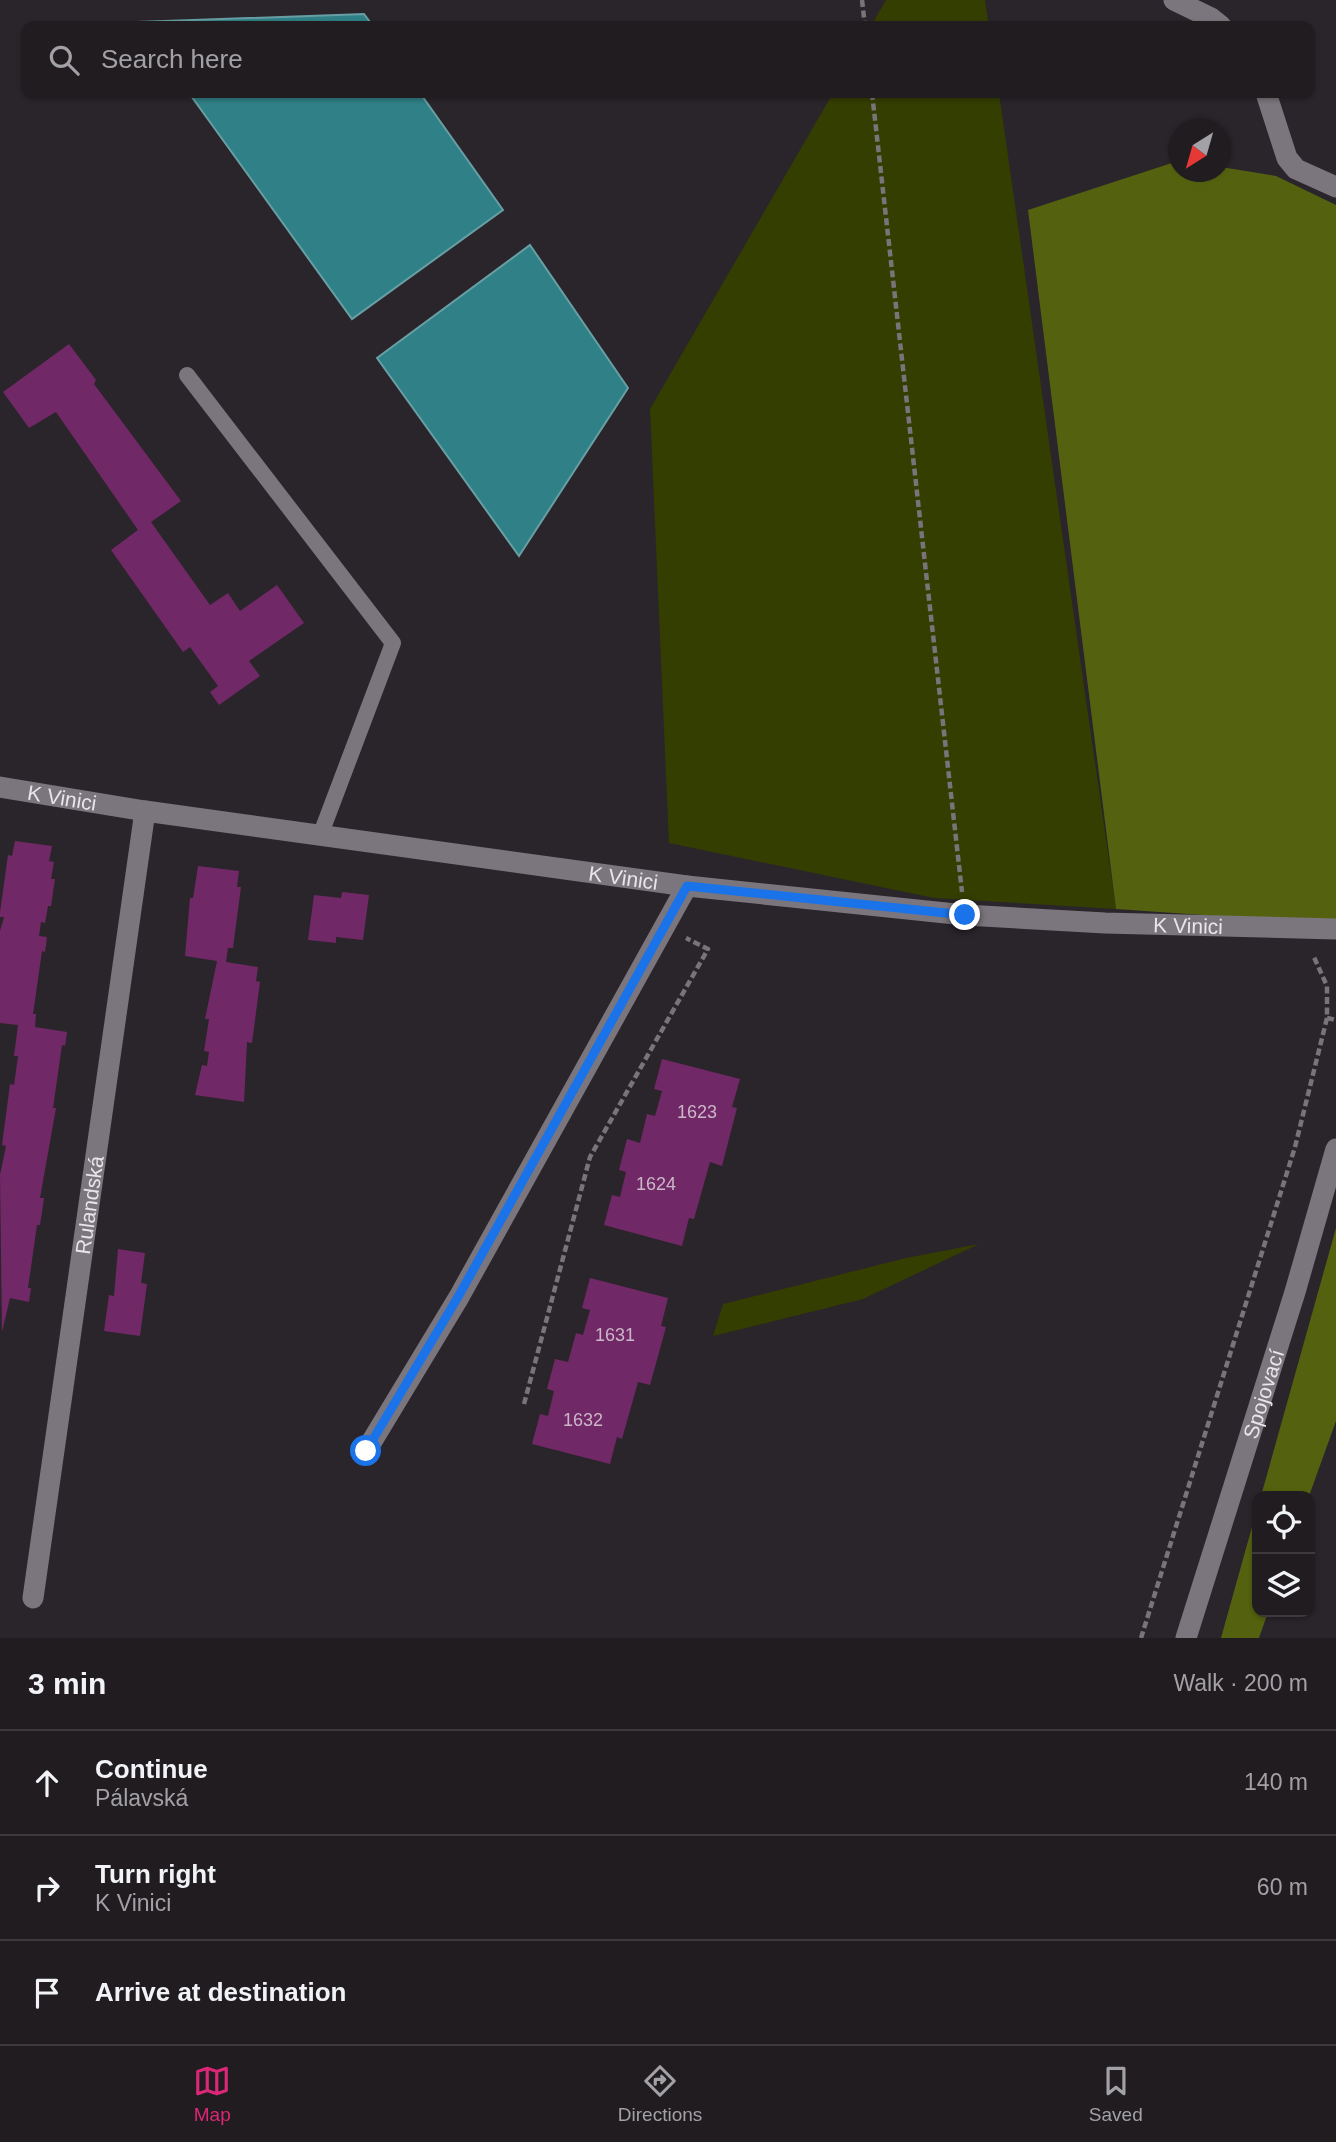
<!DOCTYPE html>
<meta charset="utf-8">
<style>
:root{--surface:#201c20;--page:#282529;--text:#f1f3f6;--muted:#a2a1a5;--line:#3d3a3e;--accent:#db2777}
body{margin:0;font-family:Arial,sans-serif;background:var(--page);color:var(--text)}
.controls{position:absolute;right:21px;bottom:21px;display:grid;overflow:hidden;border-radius:14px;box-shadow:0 2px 5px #0004}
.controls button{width:63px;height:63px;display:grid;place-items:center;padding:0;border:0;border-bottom:2px solid var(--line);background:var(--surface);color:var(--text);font:35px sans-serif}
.compass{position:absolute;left:1168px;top:119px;width:63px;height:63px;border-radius:50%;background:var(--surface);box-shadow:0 2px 5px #0004;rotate:217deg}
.stop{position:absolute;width:21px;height:21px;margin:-16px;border:5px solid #1a73e8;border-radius:50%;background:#fff}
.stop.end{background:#1a73e8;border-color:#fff;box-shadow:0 2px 7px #0008}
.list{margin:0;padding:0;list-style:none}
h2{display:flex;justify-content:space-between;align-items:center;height:91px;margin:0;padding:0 28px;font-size:30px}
h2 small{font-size:23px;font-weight:400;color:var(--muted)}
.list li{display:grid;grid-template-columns:46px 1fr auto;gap:21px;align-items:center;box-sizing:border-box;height:105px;padding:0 28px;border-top:2px solid var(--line)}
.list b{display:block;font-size:26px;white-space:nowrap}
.list p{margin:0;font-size:23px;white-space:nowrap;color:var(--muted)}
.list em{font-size:23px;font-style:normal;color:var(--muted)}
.icon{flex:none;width:38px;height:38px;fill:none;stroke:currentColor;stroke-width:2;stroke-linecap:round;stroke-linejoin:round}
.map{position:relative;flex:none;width:1336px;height:1638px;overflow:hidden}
.search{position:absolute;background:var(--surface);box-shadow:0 2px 5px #0004;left:21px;right:21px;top:21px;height:77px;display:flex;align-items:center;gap:18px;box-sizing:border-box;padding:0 24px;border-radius:14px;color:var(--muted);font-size:26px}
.sheet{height:406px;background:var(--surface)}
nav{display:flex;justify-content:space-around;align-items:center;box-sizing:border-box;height:98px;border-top:2px solid var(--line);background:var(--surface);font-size:19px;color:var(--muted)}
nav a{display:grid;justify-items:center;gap:4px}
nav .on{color:var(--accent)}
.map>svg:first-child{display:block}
.green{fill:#343e00}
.forest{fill:#54620f}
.water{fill:#308187;stroke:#679fa4;stroke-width:2}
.building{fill:#712866}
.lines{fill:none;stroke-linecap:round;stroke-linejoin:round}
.path{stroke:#787479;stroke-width:4.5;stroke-dasharray:7 3.5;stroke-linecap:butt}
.lane{stroke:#7b767d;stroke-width:16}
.street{stroke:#7b767d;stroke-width:21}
.route{stroke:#1a73e8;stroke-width:9}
.labels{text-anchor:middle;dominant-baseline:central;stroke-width:5;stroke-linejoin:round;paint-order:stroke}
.number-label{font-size:18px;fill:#cab6c8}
.street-label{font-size:21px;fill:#e8e5e9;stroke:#2a252b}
</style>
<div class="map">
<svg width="1336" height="1638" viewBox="0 0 1336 1638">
<rect width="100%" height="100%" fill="#2a252b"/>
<g class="green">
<path d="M886 0H985L989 26H871Z"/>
<path d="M833 93H999L1116 909 934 898 669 843 650 409Z"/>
<path d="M979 1244 863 1299 713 1336 723 1304 906 1258Z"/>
</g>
<g class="forest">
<path d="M1178 161V172H1220L1221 167 1276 176 1336 205V924L1116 909 1028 210Z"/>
<path d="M1336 1228V1421L1309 1496H1261Z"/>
<path d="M1257 1509V1612H1268L1259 1638H1221Z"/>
</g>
<g class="water">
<path d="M364 14 373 26H141L138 22Z"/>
<path d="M189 93H420L503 210 352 319Z"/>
<path d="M530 245 628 388 519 556 377 358Z"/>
</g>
<g class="building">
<path d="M69 344 96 380 94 384 181 501 151 522 210 605 228 593 240 611 277 585 304 623 249 661 260 676 219 705 210 692 218 686 190 647 183 652 111 550 138 530 56 412 29 428 3 392Z"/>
<path d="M15 841 52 846 49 861 54 862 51 879H55L51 906H48L45 923 41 922 39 936 47 937 45 952 42 951 33 1014H36L35 1027 67 1032 65 1046 62 1045 53 1108H56L40 1198H44L42 1212 40 1225H37L28 1288H31L29 1302 10 1298 2 1332 0 1175 6 1146 2 1145 10 1084 14 1085 18 1056H14L18 1025 0 1023V931L4 917H0V912L8 855 12 856Z"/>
<path d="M198 866 239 871 237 887H241L233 948H228L226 962 258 967 256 981 260 982 252 1043 247 1042 244 1102 195 1095 202 1065 207 1066 209 1052 204 1051 209 1019H205L217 961 185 956 190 898H193Z"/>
<path d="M342 892 369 895 363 940 336 937V943L308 940 314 895 341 898Z"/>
<path d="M662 1059 740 1079 732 1107 737 1108 722 1166 710 1162 694 1219 689 1218 682 1246 604 1225 612 1195 620 1197 626 1172 619 1170 627 1139 640 1143 647 1114 655 1116 662 1091 654 1089Z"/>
<path d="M118 1249 145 1253 141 1283 147 1284 140 1336 104 1331 109 1295 114 1296Z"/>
<path d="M590 1278 668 1298 661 1326 666 1327 650 1385 638 1382 622 1439 617 1437 610 1464 532 1444 540 1414 548 1416 554 1391 547 1389 555 1359 568 1362 576 1333 583 1335 590 1310 582 1308Z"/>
</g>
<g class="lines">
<g class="path">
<path d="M862 0 865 26"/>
<path d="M872 93 962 892"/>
<path d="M1327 1018 1336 1020"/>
<path d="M524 1404 590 1157 708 949 686 938"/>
<path d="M1141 1638 1295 1147 1327 1018V986L1313 955"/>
</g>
<path class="lane" d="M187 375 393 643 320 836"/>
<g class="street">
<path d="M1174 0 1211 18 1221 26"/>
<path d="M1266 93 1287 158 1296 169 1336 187"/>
<path id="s1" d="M0 787 145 811 687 886 965 915 1105 923 1336 929"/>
<path d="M366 1451 459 1297 687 886"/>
<path id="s2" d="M33 1598 145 811"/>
<path id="s3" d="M1186 1638 1295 1292 1336 1149"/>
</g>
</g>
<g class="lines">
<path class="route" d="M366 1451 458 1297 687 886 965 915"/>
</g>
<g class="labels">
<g class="number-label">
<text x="697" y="1112">1623</text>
<text x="656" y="1184">1624</text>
<text x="615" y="1335">1631</text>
<text x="583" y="1420">1632</text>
</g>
<g class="street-label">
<text stroke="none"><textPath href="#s1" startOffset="63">K Vinici</textPath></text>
<text stroke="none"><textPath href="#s1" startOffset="630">K Vinici</textPath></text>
<text stroke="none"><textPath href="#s1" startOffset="1197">K Vinici</textPath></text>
<text stroke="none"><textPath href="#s2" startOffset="397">Rulandská</textPath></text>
<text stroke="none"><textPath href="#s3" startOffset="256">Spojovací</textPath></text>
</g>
</g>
</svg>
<div class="controls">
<button><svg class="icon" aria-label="locate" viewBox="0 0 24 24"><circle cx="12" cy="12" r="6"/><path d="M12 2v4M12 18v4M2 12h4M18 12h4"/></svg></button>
<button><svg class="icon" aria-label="layers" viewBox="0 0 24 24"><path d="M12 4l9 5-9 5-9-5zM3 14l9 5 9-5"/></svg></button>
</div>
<svg class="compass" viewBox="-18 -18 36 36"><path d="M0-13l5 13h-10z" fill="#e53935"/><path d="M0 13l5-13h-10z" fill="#a2a1a5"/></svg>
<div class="stop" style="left:366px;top:1451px"></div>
<div class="stop end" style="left:965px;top:915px"></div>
<div class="search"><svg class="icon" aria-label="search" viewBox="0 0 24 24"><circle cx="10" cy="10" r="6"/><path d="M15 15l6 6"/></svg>Search here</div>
</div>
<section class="sheet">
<h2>3 min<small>Walk · 200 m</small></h2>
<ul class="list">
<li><svg class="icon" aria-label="ahead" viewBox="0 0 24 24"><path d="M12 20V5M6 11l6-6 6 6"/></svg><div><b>Continue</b><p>Pálavská</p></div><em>140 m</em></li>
<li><svg class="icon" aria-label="right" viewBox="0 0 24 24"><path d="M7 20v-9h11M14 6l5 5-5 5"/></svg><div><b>Turn right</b><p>K Vinici</p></div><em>60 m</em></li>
<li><svg class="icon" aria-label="arrive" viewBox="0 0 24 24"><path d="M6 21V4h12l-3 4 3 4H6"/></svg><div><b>Arrive at destination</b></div></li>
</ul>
</section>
<nav>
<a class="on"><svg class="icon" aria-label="map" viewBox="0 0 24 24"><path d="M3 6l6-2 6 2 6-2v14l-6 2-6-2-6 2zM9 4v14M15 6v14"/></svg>Map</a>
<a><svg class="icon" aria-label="directions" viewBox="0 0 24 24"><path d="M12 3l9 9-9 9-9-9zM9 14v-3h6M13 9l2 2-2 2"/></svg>Directions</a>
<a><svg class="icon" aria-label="saved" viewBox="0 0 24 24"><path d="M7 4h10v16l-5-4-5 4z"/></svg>Saved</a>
</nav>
